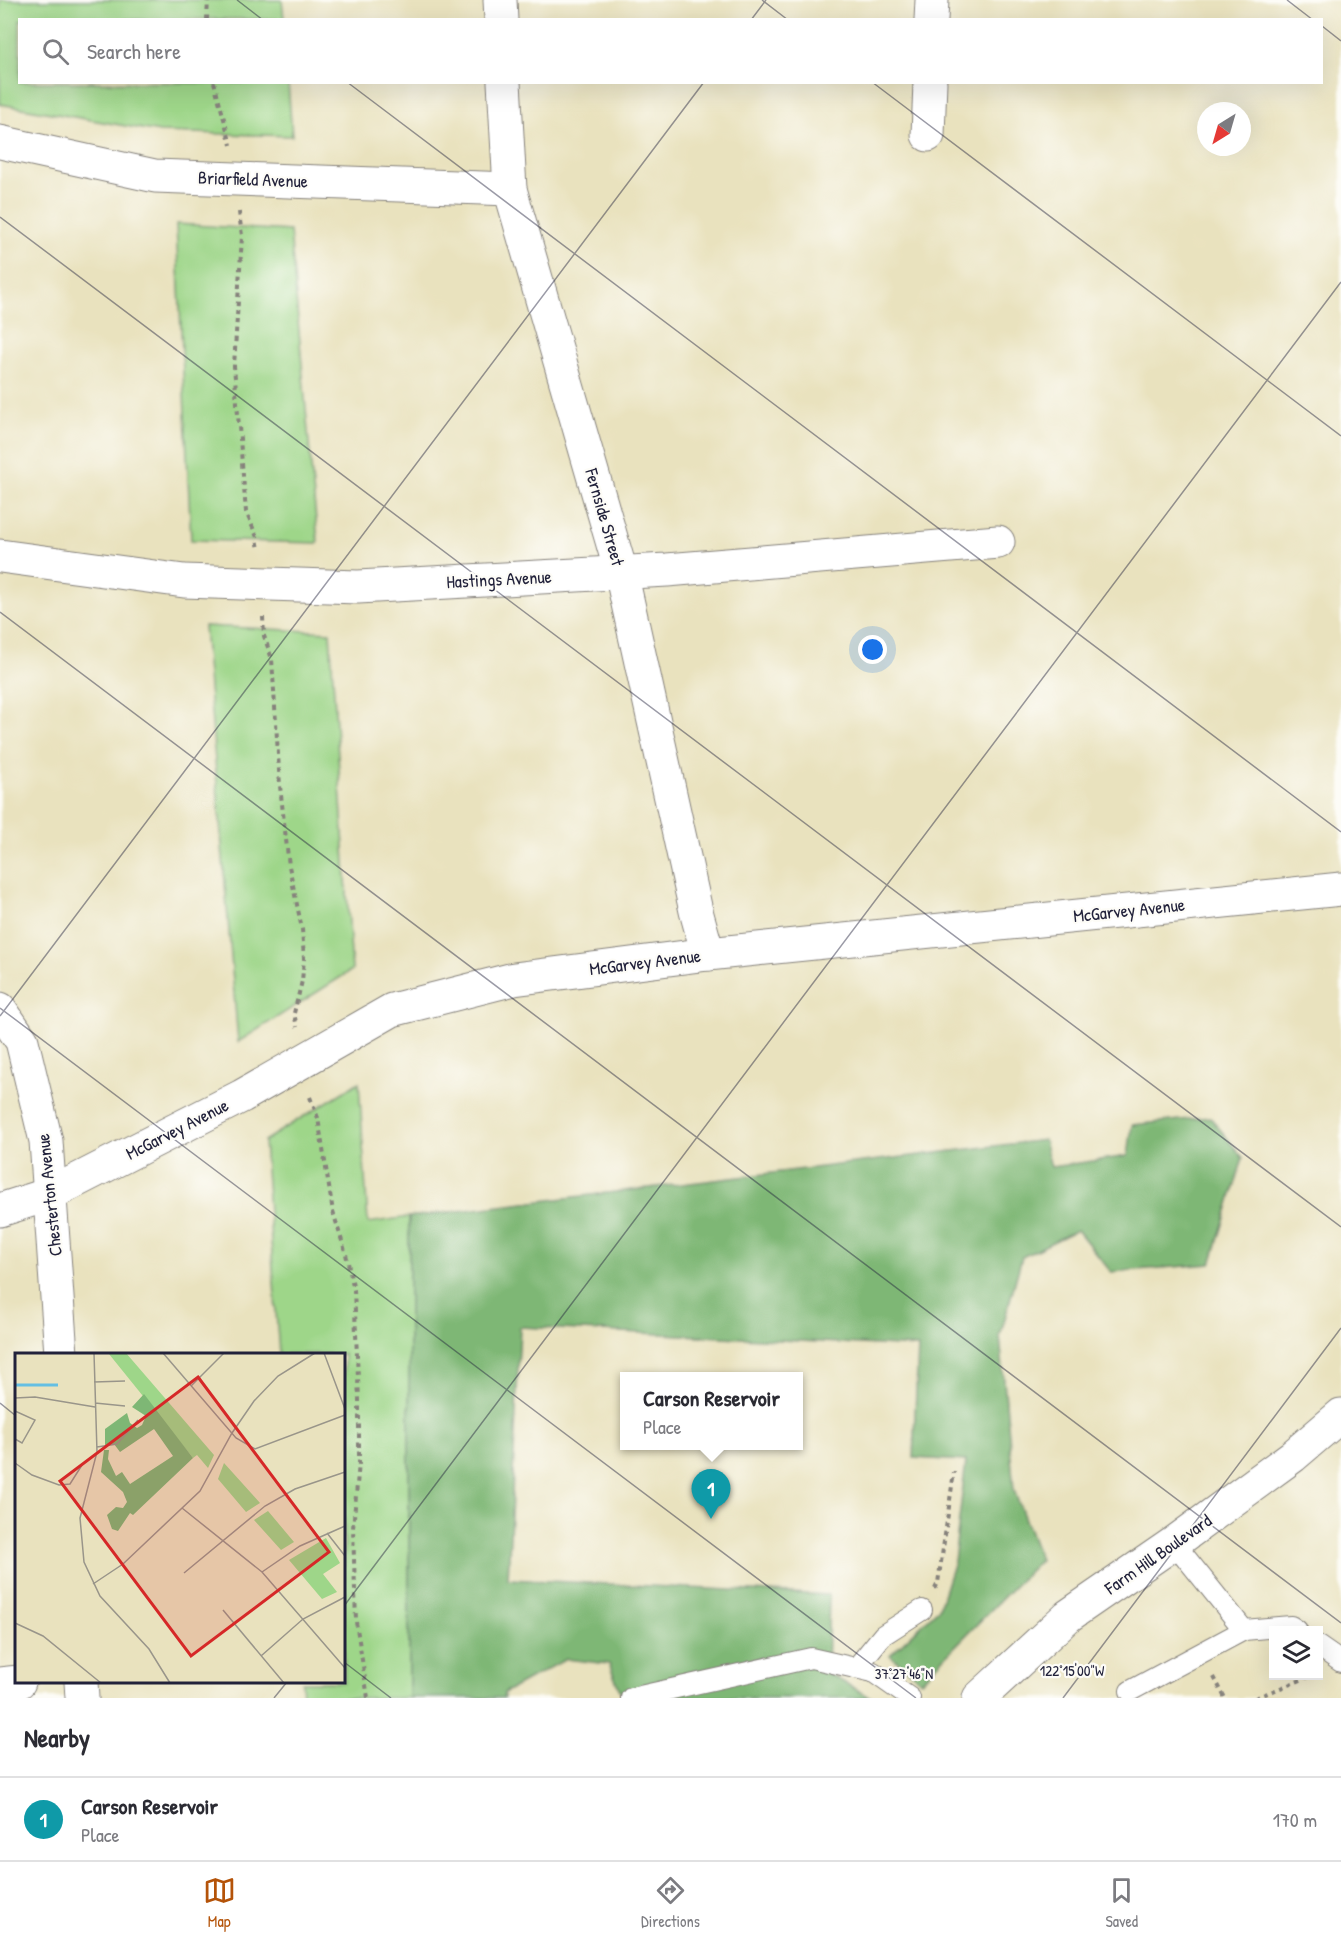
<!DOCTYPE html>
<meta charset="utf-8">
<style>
:root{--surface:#fff;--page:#f7f7f7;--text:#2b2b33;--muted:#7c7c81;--line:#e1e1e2;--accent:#b45309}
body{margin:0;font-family:"Patrick Hand",sans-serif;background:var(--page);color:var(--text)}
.controls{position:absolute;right:18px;bottom:18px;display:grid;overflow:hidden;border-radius:0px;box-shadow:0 6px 24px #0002}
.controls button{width:54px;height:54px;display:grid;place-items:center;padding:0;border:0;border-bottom:2px solid var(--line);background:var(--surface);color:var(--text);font:30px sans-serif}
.compass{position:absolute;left:1197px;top:102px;width:54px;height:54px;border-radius:50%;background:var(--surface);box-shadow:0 6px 24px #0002;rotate:217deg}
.you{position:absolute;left:873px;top:650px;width:21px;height:21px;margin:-15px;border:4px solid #fff;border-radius:50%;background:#1a73e8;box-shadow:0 0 0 9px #1a73e833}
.badge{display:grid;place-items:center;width:39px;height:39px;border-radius:50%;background:var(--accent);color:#fff;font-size:20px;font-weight:700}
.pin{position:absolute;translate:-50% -50px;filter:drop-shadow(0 2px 3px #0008)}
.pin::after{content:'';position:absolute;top:32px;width:21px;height:18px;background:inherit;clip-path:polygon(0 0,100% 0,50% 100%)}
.popup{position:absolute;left:620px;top:1372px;width:183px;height:78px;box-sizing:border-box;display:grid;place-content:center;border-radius:0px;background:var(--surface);filter:drop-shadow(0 2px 4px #0005);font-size:20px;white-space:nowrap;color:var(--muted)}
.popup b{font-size:22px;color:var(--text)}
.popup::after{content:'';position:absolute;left:50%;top:100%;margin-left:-12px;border:12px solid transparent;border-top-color:var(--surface)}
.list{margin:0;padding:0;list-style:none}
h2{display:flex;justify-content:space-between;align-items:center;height:78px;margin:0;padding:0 24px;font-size:26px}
h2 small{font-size:20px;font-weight:400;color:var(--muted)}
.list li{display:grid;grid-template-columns:39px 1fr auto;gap:18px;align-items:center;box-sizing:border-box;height:84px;padding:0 24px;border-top:2px solid var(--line)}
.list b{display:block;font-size:22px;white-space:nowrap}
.list p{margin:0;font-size:20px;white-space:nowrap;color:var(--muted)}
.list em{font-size:20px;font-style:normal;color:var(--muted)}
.icon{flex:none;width:33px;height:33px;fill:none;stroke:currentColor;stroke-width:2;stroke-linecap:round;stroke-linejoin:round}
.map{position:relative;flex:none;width:1341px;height:1698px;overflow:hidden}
.search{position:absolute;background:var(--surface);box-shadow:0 6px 24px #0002;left:18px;right:18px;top:18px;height:66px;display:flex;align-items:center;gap:15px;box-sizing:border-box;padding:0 21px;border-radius:0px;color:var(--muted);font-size:22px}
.sheet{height:162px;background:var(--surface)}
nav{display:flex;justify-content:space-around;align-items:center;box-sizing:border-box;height:84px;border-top:2px solid var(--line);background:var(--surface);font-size:16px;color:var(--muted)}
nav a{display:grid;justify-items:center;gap:3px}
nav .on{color:var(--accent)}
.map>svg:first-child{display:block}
.green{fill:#9ed689;stroke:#607c62;stroke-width:1.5}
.forest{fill:#7eb775;stroke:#506c58;stroke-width:1.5}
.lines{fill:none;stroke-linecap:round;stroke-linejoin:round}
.lane-casing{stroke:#86827c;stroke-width:22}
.street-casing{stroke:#86827c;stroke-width:35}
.secondary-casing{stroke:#86827c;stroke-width:35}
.path{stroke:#86827c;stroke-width:4;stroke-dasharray:4.5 4.5;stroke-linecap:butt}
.lane{stroke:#fff;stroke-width:20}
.street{stroke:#fff;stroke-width:33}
.secondary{stroke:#fff;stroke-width:33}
.ticks{fill:none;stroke:#22223b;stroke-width:1.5;stroke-opacity:0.45}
.labels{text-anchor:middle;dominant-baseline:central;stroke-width:4.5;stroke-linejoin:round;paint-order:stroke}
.street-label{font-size:18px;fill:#22223b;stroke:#fdfcf7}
.inset-river{fill:none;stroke:#65bfe3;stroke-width:3}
.inset-road{fill:none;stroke:#99958a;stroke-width:1.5}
.view{fill:#d62828;fill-opacity:0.15;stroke:#d62828;stroke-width:3}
.inset-edge{fill:none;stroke:#22223b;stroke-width:3}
.ticks-label{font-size:15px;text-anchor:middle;fill:#22223b;stroke:#fdfcf7;stroke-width:4.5;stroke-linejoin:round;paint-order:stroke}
</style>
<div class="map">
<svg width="1341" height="1698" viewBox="0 0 1341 1698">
<rect width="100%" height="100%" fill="#fdfcf7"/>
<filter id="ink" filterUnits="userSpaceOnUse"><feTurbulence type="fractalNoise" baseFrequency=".0167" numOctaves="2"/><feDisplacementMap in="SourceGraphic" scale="12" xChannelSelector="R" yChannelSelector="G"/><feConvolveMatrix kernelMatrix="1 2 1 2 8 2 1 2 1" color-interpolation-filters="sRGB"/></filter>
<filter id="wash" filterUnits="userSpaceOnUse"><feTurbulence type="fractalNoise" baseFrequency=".008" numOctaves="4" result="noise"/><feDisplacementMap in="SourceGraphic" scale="24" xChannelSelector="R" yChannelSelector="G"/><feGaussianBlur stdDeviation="1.35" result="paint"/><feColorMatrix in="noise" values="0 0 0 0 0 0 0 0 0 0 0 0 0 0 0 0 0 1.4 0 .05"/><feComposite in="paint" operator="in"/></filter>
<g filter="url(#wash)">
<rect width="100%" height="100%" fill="#e9e2be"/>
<g class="green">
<path d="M0 0H282L284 19 20 20V82L288 83 292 136 160 132 0 104Z"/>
<path d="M176 224 290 231 318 543 191 540Z"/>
<path d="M204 626 330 632 352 970 238 1042Z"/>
<path d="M359 1082 368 1223 409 1217V1698H303L302 1682H344V1354H279L264 1141Z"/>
</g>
<path class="forest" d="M1210 1117 1243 1158 1211 1264 1111 1272 1077 1230 1022 1257 1000 1336 1014 1490 1040 1560 921 1681 890 1655 939 1608 954 1561 966 1461 913 1458 918 1347 520 1327 508 1579 829 1595 827 1673 872 1698H623L609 1664 566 1659 504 1693V1698H409V1217L1044 1140 1051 1167 1128 1156 1132 1125Z"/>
</g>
<g filter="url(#ink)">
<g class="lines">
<defs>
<g id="lane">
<path d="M1174 1543 1244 1630"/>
<path d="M1318 1646 1341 1662"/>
<path d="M856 1668 883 1635 922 1610"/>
<path d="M1130 1691 1244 1630 1291 1626 1297 1630"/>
<path d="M631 1698 811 1658 873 1672 910 1698"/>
</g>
<g id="street">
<path d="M500 0 501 20"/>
<path d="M931 20 932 0"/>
<path d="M504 82 510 189 621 572 696 911 708 954"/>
<path d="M928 135 930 82"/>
<path d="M0 142 155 176 510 189"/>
<path d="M0 556 184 581 358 587 667 570 998 542"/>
<path d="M0 1009 22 1041 46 1141 61 1354"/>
<path d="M0 1210 50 1194 242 1096 392 1010 514 979 708 954 1341 889"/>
<path d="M81 1682 82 1698"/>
<path d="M0 1684 19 1682"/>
</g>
<path id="secondary" d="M979 1698 1068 1616 1174 1543 1293 1456 1341 1415"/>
</defs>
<use href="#lane" class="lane-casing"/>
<use href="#street" class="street-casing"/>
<use href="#secondary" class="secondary-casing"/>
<g class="path">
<path d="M207 20 208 0"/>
<path d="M214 82 231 145"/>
<path d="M239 212 242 236 234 366 246 512 257 537 259 550"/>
<path d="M263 617 264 636 272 659 280 786 289 866 302 929 304 959 302 981 294 1013 297 1027"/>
<path d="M310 1097 318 1118 333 1212 346 1254 354 1290 359 1400V1463L353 1528 356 1622 368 1698"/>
<path d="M935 1589 938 1583 954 1472"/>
<path d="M1214 1677 1225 1698"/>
<path d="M1255 1698 1311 1676"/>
</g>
<use href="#lane" class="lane"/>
<use href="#street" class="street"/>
<use href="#secondary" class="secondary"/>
</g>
</g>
<path class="ticks" d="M237 0 263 20M762 0 788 20M1287 0 1313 20M751 20 766 0M1322 26 1341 41M347 82 1341 832M872 82 1341 436M0 217 1341 1227M0 612 1341 1623M0 1008 916 1698M0 1016 704 82M0 1403 16 1416M344 1606 1341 282M344 1662 391 1698M274 1698 287 1682M1063 1698 1341 1328"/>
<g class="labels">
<g class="street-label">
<text transform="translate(253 179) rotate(2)">Briarfield Avenue</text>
<text transform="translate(605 517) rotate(74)">Fernside Street</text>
<text transform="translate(499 579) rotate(-3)">Hastings Avenue</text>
<text transform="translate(1129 910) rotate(-6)">McGarvey Avenue</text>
<text transform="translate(645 962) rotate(-7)">McGarvey Avenue</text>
<text transform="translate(177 1129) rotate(-27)">McGarvey Avenue</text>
<text transform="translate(49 1195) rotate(-96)">Chesterton Avenue</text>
<text transform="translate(1158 1554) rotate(-35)">Farm Hill Boulevard</text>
</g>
</g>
<g transform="translate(15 1353)">
<rect width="330" height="330" fill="#e9e2be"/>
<path d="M111 0 199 102 193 115 182 102 178 105 94 1ZM209 110 245 150 231 159 203 126ZM253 158 279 189 266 197 239 167ZM311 185 325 210 308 221 322 239 307 246 274 207Z" fill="#9ed689"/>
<path d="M129 41 178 105 118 162 115 160 103 178 97 176 92 162 101 154 108 155 112 149 108 139 86 119 89 97H94L93 106 101 123 107 119 115 131 158 103 139 76 105 99 99 91 90 92V76L112 60 115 70 122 75 127 72 131 63 117 54Z" fill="#7eb775"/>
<path class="inset-river" d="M0 32H43"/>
<path class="inset-road" d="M79 0 82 99 65 165 69 209 85 243 134 296 155 330M148 0 221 85 240 96 330 62M309 0 330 56M79 29 110 28M176 33 209 0M0 45 20 44 80 54M80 50 110 53M0 58 20 67 7 90 0 86M82 94 102 91 123 67M0 110 17 122 44 132 55 131 67 112M167 155 247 219 330 315M312 180 330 203M247 219 285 193 330 173M169 220 250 153 280 136 330 119M78 231 108 211 185 138 217 80 239 48 263 23 300 0M208 257 269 330M0 270 28 283 86 330M246 303 288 266 330 244"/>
<path class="view" d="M183 24 314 199 176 303 45 128Z"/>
<rect width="330" height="330" class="inset-edge"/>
</g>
<g class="ticks-label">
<text x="1072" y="1676">122°15'00"W</text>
<text x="904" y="1679">37°27'46"N</text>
</g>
</svg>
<div class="controls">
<button><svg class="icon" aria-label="layers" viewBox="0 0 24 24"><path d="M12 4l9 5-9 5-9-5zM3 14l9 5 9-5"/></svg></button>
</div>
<svg class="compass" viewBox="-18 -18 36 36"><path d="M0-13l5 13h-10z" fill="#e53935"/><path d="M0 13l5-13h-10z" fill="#7c7c81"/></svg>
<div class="you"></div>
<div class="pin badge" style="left:711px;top:1519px;background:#0f9aa8">1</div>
<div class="popup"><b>Carson Reservoir</b>Place</div>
<div class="search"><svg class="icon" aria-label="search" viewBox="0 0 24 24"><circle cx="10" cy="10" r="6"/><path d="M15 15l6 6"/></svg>Search here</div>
</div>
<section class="sheet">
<h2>Nearby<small></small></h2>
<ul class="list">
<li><span class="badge" style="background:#0f9aa8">1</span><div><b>Carson Reservoir</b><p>Place</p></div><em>170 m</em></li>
</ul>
</section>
<nav>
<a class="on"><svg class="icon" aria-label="map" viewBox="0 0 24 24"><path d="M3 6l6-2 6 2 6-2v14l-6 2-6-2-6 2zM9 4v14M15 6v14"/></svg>Map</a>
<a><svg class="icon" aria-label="directions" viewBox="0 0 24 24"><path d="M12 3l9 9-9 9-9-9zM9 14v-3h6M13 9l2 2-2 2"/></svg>Directions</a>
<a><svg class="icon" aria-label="saved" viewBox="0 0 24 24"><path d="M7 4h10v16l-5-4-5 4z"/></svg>Saved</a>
</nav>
